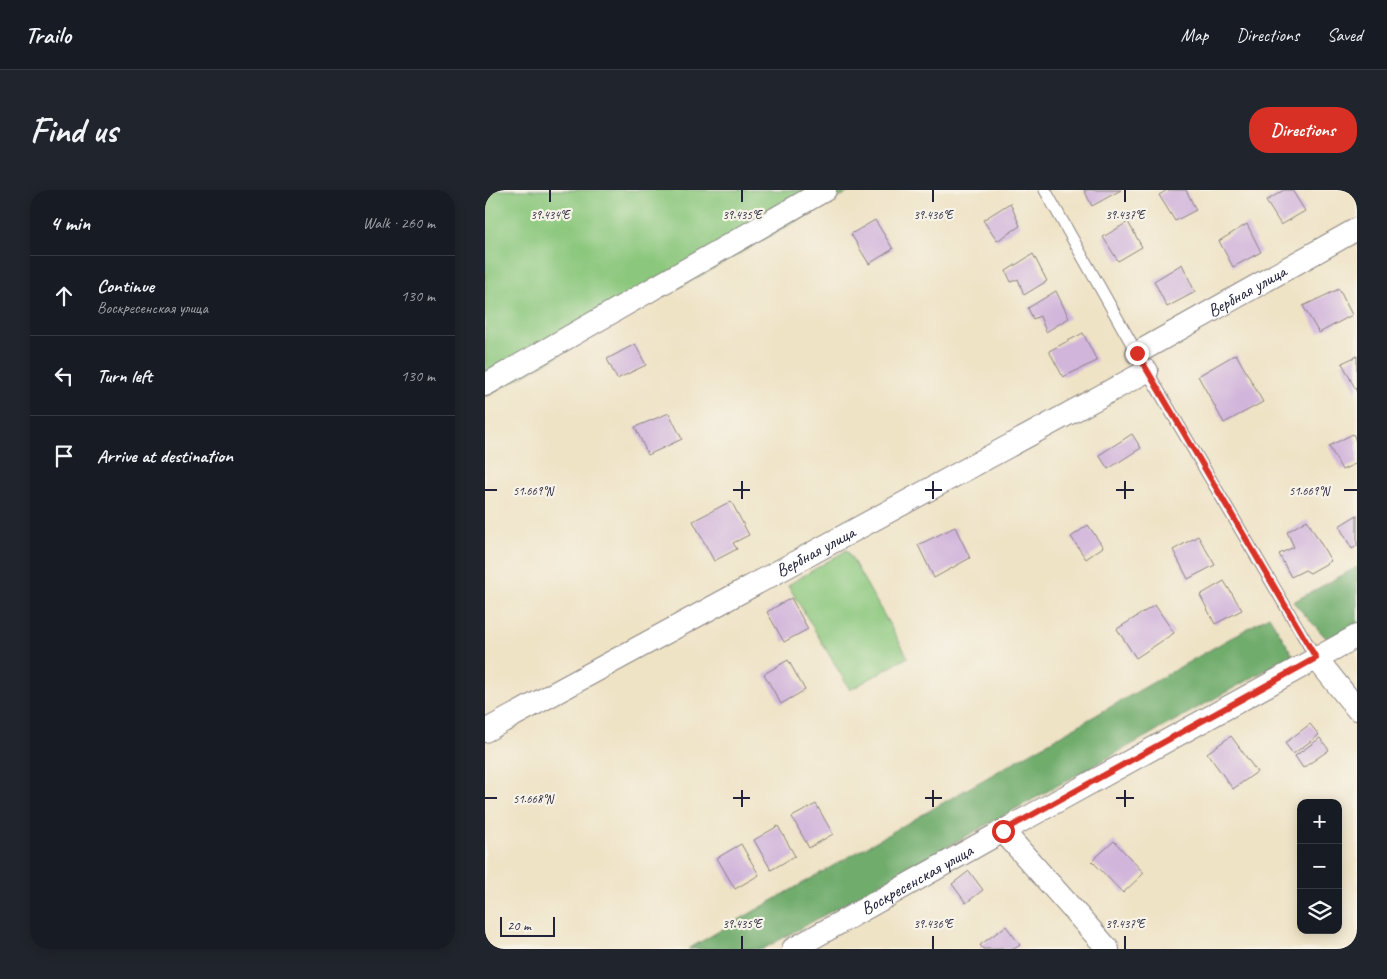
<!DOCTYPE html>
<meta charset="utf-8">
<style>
:root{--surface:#171b24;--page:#20242c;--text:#f1f3f6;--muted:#9ea1a6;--line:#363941;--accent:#d93025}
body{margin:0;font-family:Caveat,sans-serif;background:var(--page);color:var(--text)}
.controls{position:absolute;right:15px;bottom:15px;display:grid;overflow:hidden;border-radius:10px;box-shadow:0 2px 12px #0003}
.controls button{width:45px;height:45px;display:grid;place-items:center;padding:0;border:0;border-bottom:1px solid var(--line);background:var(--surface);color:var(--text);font:25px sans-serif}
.scale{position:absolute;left:15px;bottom:12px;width:55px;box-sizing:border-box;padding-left:5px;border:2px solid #22223b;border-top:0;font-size:14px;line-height:18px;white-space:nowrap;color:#22223b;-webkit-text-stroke:4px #f7f3e8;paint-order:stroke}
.stop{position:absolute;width:15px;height:15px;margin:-11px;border:4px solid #d93025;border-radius:50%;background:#fff}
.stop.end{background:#d93025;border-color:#fff;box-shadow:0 1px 5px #0008}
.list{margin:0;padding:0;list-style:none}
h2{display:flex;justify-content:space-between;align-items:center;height:65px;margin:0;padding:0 20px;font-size:21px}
h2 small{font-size:16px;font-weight:400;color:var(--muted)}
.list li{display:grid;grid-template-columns:32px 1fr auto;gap:15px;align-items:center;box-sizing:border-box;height:80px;padding:0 20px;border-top:1px solid var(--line)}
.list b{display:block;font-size:19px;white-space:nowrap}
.list p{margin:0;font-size:16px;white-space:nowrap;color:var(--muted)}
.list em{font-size:16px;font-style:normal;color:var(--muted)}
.icon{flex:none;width:28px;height:28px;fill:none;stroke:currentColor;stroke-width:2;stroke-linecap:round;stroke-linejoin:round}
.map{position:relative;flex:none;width:872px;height:759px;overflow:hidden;border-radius:20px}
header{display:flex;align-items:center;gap:30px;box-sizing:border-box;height:70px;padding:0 25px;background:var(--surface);border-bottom:1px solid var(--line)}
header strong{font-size:24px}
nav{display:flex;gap:28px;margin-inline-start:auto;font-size:18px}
.intro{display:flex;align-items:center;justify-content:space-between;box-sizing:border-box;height:120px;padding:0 30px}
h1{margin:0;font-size:35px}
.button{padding:12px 22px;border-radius:20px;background:var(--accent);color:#fff;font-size:18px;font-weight:700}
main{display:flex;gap:30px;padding:0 30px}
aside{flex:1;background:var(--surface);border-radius:20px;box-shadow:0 2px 12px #0003}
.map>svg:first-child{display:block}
.green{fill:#8bc77d;stroke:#56745c}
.forest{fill:#70ac6c;stroke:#496754}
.building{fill:#d1b5db}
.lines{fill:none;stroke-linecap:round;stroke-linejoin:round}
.lane-casing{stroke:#888280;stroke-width:13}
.street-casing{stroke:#888280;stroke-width:24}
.lane{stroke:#fff;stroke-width:11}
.street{stroke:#fff;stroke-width:22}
.route{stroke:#d93025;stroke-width:6}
.ticks{fill:none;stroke:#22223b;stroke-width:2}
.labels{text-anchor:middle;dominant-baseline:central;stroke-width:4.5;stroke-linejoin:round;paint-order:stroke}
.street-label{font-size:18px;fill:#22223b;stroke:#f7f3e8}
.ticks-label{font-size:12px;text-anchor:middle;fill:#22223b;stroke:#f7f3e8;stroke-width:4.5;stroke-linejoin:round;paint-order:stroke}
</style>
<header>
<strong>Trailo</strong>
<nav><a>Map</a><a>Directions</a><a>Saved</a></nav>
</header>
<div class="intro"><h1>Find us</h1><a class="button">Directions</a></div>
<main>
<aside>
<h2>4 min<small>Walk · 260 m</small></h2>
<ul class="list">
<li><svg class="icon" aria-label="ahead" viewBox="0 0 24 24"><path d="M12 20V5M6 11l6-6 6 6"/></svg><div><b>Continue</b><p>Воскресенская улица</p></div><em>130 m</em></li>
<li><svg class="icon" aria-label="left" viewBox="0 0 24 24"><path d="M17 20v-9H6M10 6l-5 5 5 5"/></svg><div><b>Turn left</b></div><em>130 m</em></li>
<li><svg class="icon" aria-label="arrive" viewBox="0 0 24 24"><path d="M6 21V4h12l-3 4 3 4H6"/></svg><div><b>Arrive at destination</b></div></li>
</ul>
</aside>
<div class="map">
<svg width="872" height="759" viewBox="0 0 872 759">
<rect width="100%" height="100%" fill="#f7f3e8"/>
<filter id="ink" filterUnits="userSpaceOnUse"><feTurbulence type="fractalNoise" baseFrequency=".02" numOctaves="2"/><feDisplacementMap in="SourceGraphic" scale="10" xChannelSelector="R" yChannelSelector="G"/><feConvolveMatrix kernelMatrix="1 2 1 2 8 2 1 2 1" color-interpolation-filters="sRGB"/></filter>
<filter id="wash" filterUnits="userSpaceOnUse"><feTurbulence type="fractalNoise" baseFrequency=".0096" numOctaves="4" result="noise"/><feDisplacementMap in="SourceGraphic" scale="20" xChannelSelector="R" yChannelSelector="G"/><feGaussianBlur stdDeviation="1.12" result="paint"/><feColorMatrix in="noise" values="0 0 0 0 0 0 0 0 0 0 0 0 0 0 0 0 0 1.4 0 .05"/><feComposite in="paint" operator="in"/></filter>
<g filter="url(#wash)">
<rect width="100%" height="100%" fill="#efe3c6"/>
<g class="green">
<path d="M0 0H367L0 207Z"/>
<path d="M362 360 423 467 365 500 303 395Z"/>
</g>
<g class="forest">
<path d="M872 377V433L842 449 808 412Z"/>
<path d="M784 426 808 465 278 759H203Z"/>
</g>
<g id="blocks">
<g class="building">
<path d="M599 0H636L607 16Z"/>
<path d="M682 0H701L711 20 690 31 674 5Z"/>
<path d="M799 0H807L820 21 796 35 781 11Z"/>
<path d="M525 13 535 36 512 51 498 30Z"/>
<path d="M390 30 408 59 384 74 366 44Z"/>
<path d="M643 32 657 57 633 71 618 47Z"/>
<path d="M762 34 776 62 748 77 734 51Z"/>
<path d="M548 64 562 91 539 105 533 89 526 92 521 81Z"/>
<path d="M697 74 710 102 682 117 669 91Z"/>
<path d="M854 99 867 125 834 143 818 116Z"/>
<path d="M571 101 584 128 561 142 555 126 548 129 543 118Z"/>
<path d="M598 143 612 171 578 187 564 161Z"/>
<path d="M150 154 161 175 132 189 122 169Z"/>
<path d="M751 164 778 212 739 233 713 186Z"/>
<path d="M872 166V202L857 173Z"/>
<path d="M184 223 197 249 163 265 150 237Z"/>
<path d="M647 244 656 258 623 279 614 265Z"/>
<path d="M868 244 872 253V273L857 280 844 256Z"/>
<path d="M246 311 264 345 248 353 252 359 229 371 208 331Z"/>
<path d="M872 325V356L867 359 854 336Z"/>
<path d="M822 330 846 371 825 383 820 380 806 387 794 364 809 357 802 342Z"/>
<path d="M603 335 618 357 601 369 586 347Z"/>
<path d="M470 337 485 368 449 388 433 355Z"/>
<path d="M713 346 730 375 703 389 688 360Z"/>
<path d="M739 391 757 420 730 434 715 405Z"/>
<path d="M306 408 323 439 299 452 282 422Z"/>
<path d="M670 415 689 443 651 468 632 439Z"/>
<path d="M303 470 320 500 296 514 279 484Z"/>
<path d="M825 534 834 545 808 564 800 553Z"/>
<path d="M746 546 772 582 748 599 722 563Z"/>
<path d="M835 548 844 560 818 578 810 566Z"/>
<path d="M331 614 348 644 324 658 307 627Z"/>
<path d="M293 636 310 666 286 680 269 650Z"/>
<path d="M629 651 659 683 638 703 607 671Z"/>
<path d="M256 654 274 685 250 699 232 668Z"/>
<path d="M484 681 498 700 481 713 467 694Z"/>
<path d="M521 736 535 755 529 759H498L495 755Z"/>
</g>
</g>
</g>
<g filter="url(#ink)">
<use href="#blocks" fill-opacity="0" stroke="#888280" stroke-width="1"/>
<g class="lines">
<defs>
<path id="lane" d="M560 0 662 181 831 468"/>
<g id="street">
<path id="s1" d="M652 163 872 39"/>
<path d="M0 195 340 0"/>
<path d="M831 468 872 519"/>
<path id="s2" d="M0 541 662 181"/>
<path d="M518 641 623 759"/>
<path id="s3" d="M308 759 518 641 872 446"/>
</g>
</defs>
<use href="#lane" class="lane-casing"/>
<use href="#street" class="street-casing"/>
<use href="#lane" class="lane"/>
<use href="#street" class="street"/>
</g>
</g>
<g class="lines" filter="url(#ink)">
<path class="route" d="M518 641 831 468 652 163"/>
</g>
<path class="ticks" d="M65 0V12M257 0V12M448 0V12M640 0V12M257 291V309M448 291V309M640 291V309M0 300H12M248 300H265M440 300H457M631 300H649M859 300H872M257 600V617M448 600V617M640 600V617M0 608H12M248 608H265M440 608H457M631 608H649M257 746V759M448 746V759M640 746V759"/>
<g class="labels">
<g class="street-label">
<text stroke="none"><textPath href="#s1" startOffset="126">Вербная улица</textPath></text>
<text stroke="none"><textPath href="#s2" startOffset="376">Вербная улица</textPath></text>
<text stroke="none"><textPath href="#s3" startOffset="142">Воскресенская улица</textPath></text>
</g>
</g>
<g class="ticks-label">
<text x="65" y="29">39.434°E</text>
<text x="257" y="29">39.435°E</text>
<text x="448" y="29">39.436°E</text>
<text x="640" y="29">39.437°E</text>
<text x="48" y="305">51.669°N</text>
<text x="824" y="305">51.669°N</text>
<text x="48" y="613">51.668°N</text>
<text x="257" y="738">39.435°E</text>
<text x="448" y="738">39.436°E</text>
<text x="640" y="738">39.437°E</text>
</g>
</svg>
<div class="controls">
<button>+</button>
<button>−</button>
<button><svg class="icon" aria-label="layers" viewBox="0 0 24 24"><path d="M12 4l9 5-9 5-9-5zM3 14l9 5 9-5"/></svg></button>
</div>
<div class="scale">20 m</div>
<div class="stop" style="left:518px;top:641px"></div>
<div class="stop end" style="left:652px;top:163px"></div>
</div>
</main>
